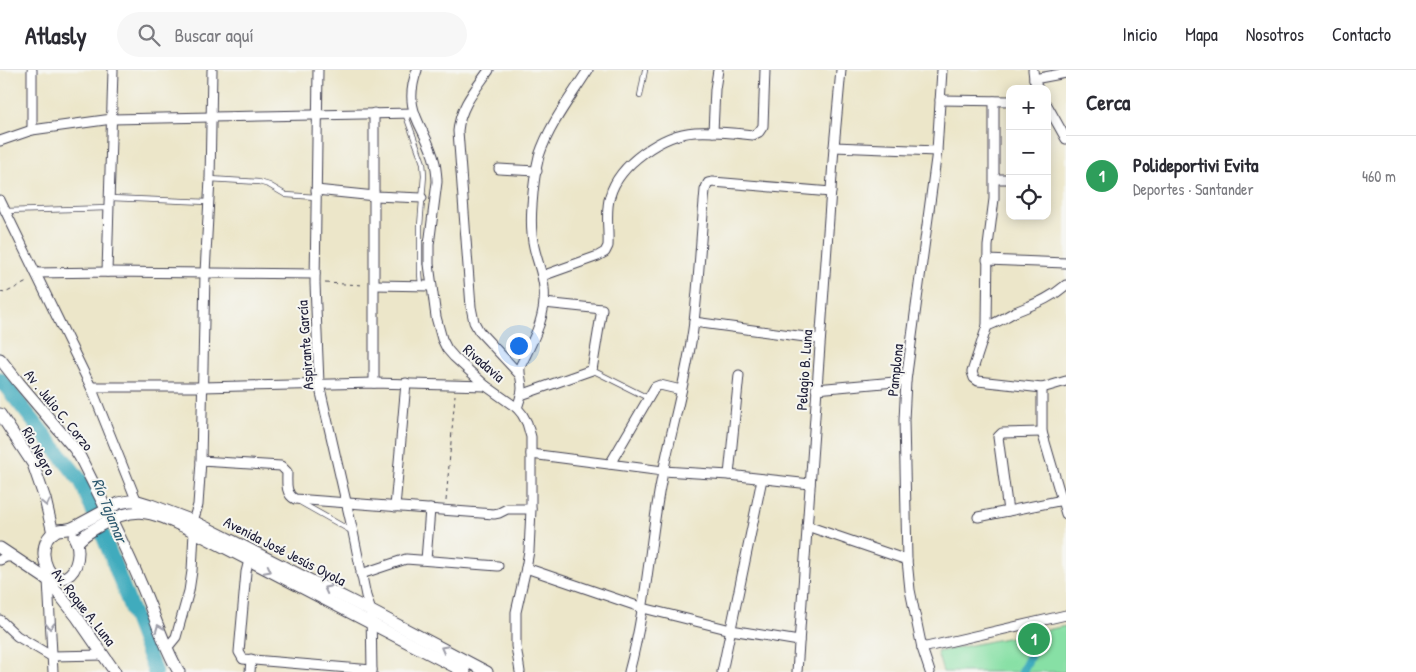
<!DOCTYPE html>
<html lang="es">
<meta charset="utf-8">
<style>
:root{--surface:#fff;--page:#f7f7f7;--text:#2b2b33;--muted:#7c7c81;--line:#e1e1e2;--accent:#c8321e}
body{margin:0;font-family:"Patrick Hand",sans-serif;background:var(--page);color:var(--text)}
.controls{position:absolute;right:15px;top:15px;display:grid;overflow:hidden;border-radius:10px;box-shadow:0 2px 12px #0003}
.controls button{width:45px;height:45px;display:grid;place-items:center;padding:0;border:0;border-bottom:1px solid var(--line);background:var(--surface);color:var(--text);font:25px sans-serif}
.you{position:absolute;left:518px;top:275px;width:18px;height:18px;margin:-12px;border:4px solid #fff;border-radius:50%;background:#1a73e8;box-shadow:0 0 0 8px #1a73e833}
.badge{display:grid;place-items:center;width:32px;height:32px;border-radius:50%;background:var(--accent);color:#fff;font-size:16px;font-weight:700}
.pin{position:absolute;translate:-50% -50%;border:2px solid #fff;box-shadow:0 1px 5px #0006}
.list{margin:0;padding:0;list-style:none}
h2{display:flex;justify-content:space-between;align-items:center;height:65px;margin:0;padding:0 20px;font-size:21px}
h2 small{font-size:16px;font-weight:400;color:var(--muted)}
.list li{display:grid;grid-template-columns:32px 1fr auto;gap:15px;align-items:center;box-sizing:border-box;height:80px;padding:0 20px;border-top:1px solid var(--line)}
.list b{display:block;font-size:19px;white-space:nowrap}
.list p{margin:0;font-size:16px;white-space:nowrap;color:var(--muted)}
.list em{font-size:16px;font-style:normal;color:var(--muted)}
.icon{flex:none;width:28px;height:28px;fill:none;stroke:currentColor;stroke-width:2;stroke-linecap:round;stroke-linejoin:round}
.map{position:relative;flex:none;width:1066px;height:602px;overflow:hidden}
header{display:flex;align-items:center;gap:30px;box-sizing:border-box;height:70px;padding:0 25px;background:var(--surface);border-bottom:1px solid var(--line)}
header strong{font-size:24px}
nav{display:flex;gap:28px;margin-inline-start:auto;font-size:18px}
.search{width:350px;height:45px;background:var(--page);display:flex;align-items:center;gap:12px;box-sizing:border-box;padding:0 18px;border-radius:28px;color:var(--muted);font-size:19px}
main{display:flex}
aside{flex:1;background:var(--surface)}
.map>svg:first-child{display:block}
.green{fill:#87e0a5;stroke:#548170}
.lines{fill:none;stroke-linecap:round;stroke-linejoin:round}
.canal{stroke:#3fabbd;stroke-width:9}
.river{stroke:#3fabbd;stroke-width:15}
.service-casing{stroke:#403f50;stroke-width:6}
.minor-casing{stroke:#403f50;stroke-width:11}
.tertiary-casing{stroke:#403f50;stroke-width:13}
.path{stroke:#403f50;stroke-width:1;stroke-dasharray:4 4;stroke-linecap:butt}
.service{stroke:#fff;stroke-width:4.5}
.minor{stroke:#fff;stroke-width:9}
.tertiary{stroke:#fff;stroke-width:11}
.oneway{stroke:#9c9ca7}
.labels{text-anchor:middle;dominant-baseline:central;stroke-width:4;stroke-linejoin:round;paint-order:stroke}
.street-label{font-size:15px;fill:#22223b;stroke:#f6f6f2}
.water-label{font-size:16px;font-style:italic;fill:#2e596f;stroke:#f6f6f2}
</style>
<header>
<strong>Atlasly</strong>
<div class="search"><svg class="icon" aria-label="search" viewBox="0 0 24 24"><circle cx="10" cy="10" r="6"/><path d="M15 15l6 6"/></svg>Buscar aquí</div>
<nav><a>Inicio</a><a>Mapa</a><a>Nosotros</a><a>Contacto</a></nav>
</header>
<main>
<div class="map">
<svg width="1066" height="602" viewBox="0 0 1066 602">
<rect width="100%" height="100%" fill="#f6f6f2"/>
<filter id="ink" filterUnits="userSpaceOnUse"><feTurbulence type="fractalNoise" baseFrequency=".02" numOctaves="2"/><feDisplacementMap in="SourceGraphic" scale="10" xChannelSelector="R" yChannelSelector="G"/><feConvolveMatrix kernelMatrix="1 2 1 2 8 2 1 2 1" color-interpolation-filters="sRGB"/></filter>
<filter id="wash" filterUnits="userSpaceOnUse"><feTurbulence type="fractalNoise" baseFrequency=".0096" numOctaves="4" result="noise"/><feDisplacementMap in="SourceGraphic" scale="20" xChannelSelector="R" yChannelSelector="G"/><feGaussianBlur stdDeviation="1.12" result="paint"/><feColorMatrix in="noise" values="0 0 0 0 0 0 0 0 0 0 0 0 0 0 0 0 0 1.4 0 .05"/><feComposite in="paint" operator="in"/></filter>
<g filter="url(#wash)">
<rect width="100%" height="100%" fill="#ece6c9"/>
<path class="green" d="M1066 556V602H943L937 582Z"/>
<g class="lines">
<path class="canal" d="M1022 602 1040 567"/>
<path class="river" d="M0 309 81 411 112 488 155 602"/>
</g>
</g>
<g filter="url(#ink)">
<g class="lines">
<defs>
<g id="service">
<path d="M640 26 645 0"/>
<path d="M405 43 423 93 424 105 420 156V203L421 216"/>
<path d="M210 109 259 112 269 115 286 125 316 127"/>
<path d="M110 128 208 132"/>
<path d="M5 141 109 138"/>
<path d="M592 300 648 328"/>
<path d="M298 431 353 462"/>
</g>
<g id="minor">
<path d="M32 0V60"/>
<path d="M318 0 315 213 319 314 353 462 366 526 371 541 372 602"/>
<path d="M417 0C401 44 426 55 435 93 436 99 437 105 437 112L429 175V194L436 247 442 269 447 279 454 287 486 316 517 338 522 344 527 353 531 367V439L529 481 526 498 516 542V576L520 602"/>
<path d="M489 0C475 20 460 37 458 61L471 237 474 252 479 261 519 304"/>
<path d="M1033 0 1034 9 1038 19"/>
<path d="M1034 9 1066 3"/>
<path d="M940 30 1010 31"/>
<path d="M994 31V129L988 176 987 256 972 302 974 308 978 311 1042 318 1066 311"/>
<path d="M1047 35 1066 69"/>
<path d="M713 62 715 19 718 0"/>
<path d="M0 71 32 60 112 49 414 43"/>
<path d="M834 77 937 81"/>
<path d="M499 99 537 101"/>
<path d="M995 109H1010"/>
<path d="M316 120 375 126 422 128"/>
<path d="M0 130 91 317 139 437"/>
<path d="M987 190 1066 193"/>
<path d="M107 202 113 0"/>
<path d="M36 203 107 202 315 204"/>
<path d="M542 206 598 186 605 182 608 176C609 159 605 141 610 126 619 94 663 64 695 62 714 61 734 63 753 65L759 62 763 56 765 0"/>
<path d="M375 215 431 216"/>
<path d="M694 252 820 269"/>
<path d="M987 256C997 253 1005 247 1015 242 1034 234 1050 229 1066 215"/>
<path d="M374 313V43"/>
<path d="M91 317H203L374 313 486 316"/>
<path d="M1042 318V362L1066 444"/>
<path d="M816 319 906 311"/>
<path d="M521 325 592 300 602 239 544 233"/>
<path d="M517 338C519 332 522 325 522 318 522 310 519 305 520 297 532 272 547 247 544 218 543 204 537 191 534 177 531 164 531 149 532 135 533 120 535 102 539 86 549 55 571 27 588 0"/>
<path d="M531 384 663 401 729 405 810 414"/>
<path d="M201 391 281 396 287 402C287 412 285 424 295 429L494 444 499 443 507 439H531"/>
<path d="M610 394 655 317 660 315 681 320"/>
<path d="M729 405 739 305"/>
<path d="M395 437 406 313"/>
<path d="M1008 441 998 367 1002 363 1042 362"/>
<path d="M978 447 1063 430"/>
<path d="M193 451 198 435 201 391 205 203 210 109 212 0"/>
<path d="M807 456 907 490"/>
<path d="M0 490 6 487H12"/>
<path d="M249 490 246 502 239 582 243 589 372 600"/>
<path d="M426 490 430 439"/>
<path d="M526 498 643 538 731 560 799 571"/>
<path d="M361 504 406 489 498 496"/>
<path d="M48 510 53 602"/>
<path d="M0 550 17 566 51 586 104 585"/>
<path d="M167 578 176 567 189 521 192 501 194 462"/>
<path d="M922 578 1066 545"/>
<path d="M250 602 251 589"/>
<path d="M629 602C645 543 649 482 659 423 669 366 687 310 694 252 699 208 701 164 705 120L708 113 713 112 831 122"/>
<path d="M722 602 762 409"/>
<path d="M797 602 834 77 841 0"/>
<path d="M930 602 922 578 910 520 907 490 904 350 906 311 937 81 942 0"/>
</g>
<g id="tertiary">
<path d="M0 289 19 313 74 378 80 387C101 429 123 471 141 514 154 543 163 575 179 602"/>
<path d="M0 344 33 394 45 429 53 463"/>
<path d="M77 473C83 465 92 460 101 455 138 433 153 443 189 459L465 602"/>
<path d="M0 478 48 510 77 547 115 602"/>
<path d="M56 508C42 499 38 470 56 461 59 459 63 460 67 459 71 459 74 457 78 455L119 433 129 431H138L151 435 193 451 371 541 487 602"/>
<path d="M50 510C55 509 61 509 66 507 79 500 81 478 74 467"/>
</g>
</defs>
<use href="#service" class="service-casing"/>
<use href="#minor" class="minor-casing"/>
<use href="#tertiary" class="tertiary-casing"/>
<g class="path">
<path d="M325 213 364 215"/>
<path d="M0 222 5 223 29 211"/>
<path d="M446 431 455 325"/>
</g>
<use href="#service" class="service"/>
<use href="#minor" class="minor"/>
<use href="#tertiary" class="tertiary"/>
</g>
<defs><path id="oneway-chevron" d="M-2-3.5L2.5 0L-2 3.5" fill="none" stroke-width="1.6" stroke-linecap="round" stroke-linejoin="round" transform="scale(1.25)"/></defs>
<g class="oneway">
<use href="#oneway-chevron" transform="translate(46 433) rotate(77)"/>
<use href="#oneway-chevron" transform="translate(268 500) rotate(27)"/>
<use href="#oneway-chevron" transform="translate(327 519) rotate(-153)"/>
<use href="#oneway-chevron" transform="translate(50 556) rotate(88)"/>
<use href="#oneway-chevron" transform="translate(159 558) rotate(-112)"/>
<use href="#oneway-chevron" transform="translate(444 579) rotate(-152)"/>
</g>
</g>
<g class="labels">
<g class="street-label">
<text transform="translate(305 275) rotate(-94)">Aspirante García</text>
<text transform="translate(484 293) rotate(41)">Rivadavia</text>
<text transform="translate(804 300) rotate(-86)">Pelagio B. Luna</text>
<text transform="translate(895 300) rotate(-84)">Pamplona</text>
<text transform="translate(59 340) rotate(51)">Av . Julio C. Corzo</text>
<text transform="translate(39 381) rotate(61)">Río Negro</text>
<text transform="translate(285 481) rotate(27)">Avenida José Jesús Oyola</text>
<text transform="translate(84 537) rotate(52)">Av. Roque A. Luna</text>
</g>
<g class="water-label">
<text transform="translate(110 440) rotate(68)">Río Tajamar</text>
</g>
</g>
</svg>
<div class="controls">
<button>+</button>
<button>−</button>
<button><svg class="icon" aria-label="locate" viewBox="0 0 24 24"><circle cx="12" cy="12" r="6"/><path d="M12 2v4M12 18v4M2 12h4M18 12h4"/></svg></button>
</div>
<div class="you"></div>
<div class="pin badge" style="left:1034px;top:569px;background:#2e9e5b">1</div>
</div>
<aside>
<h2>Cerca<small></small></h2>
<ul class="list">
<li><span class="badge" style="background:#2e9e5b">1</span><div><b>Polideportivi Evita</b><p>Deportes · Santander</p></div><em>460 m</em></li>
</ul>
</aside>
</main>
